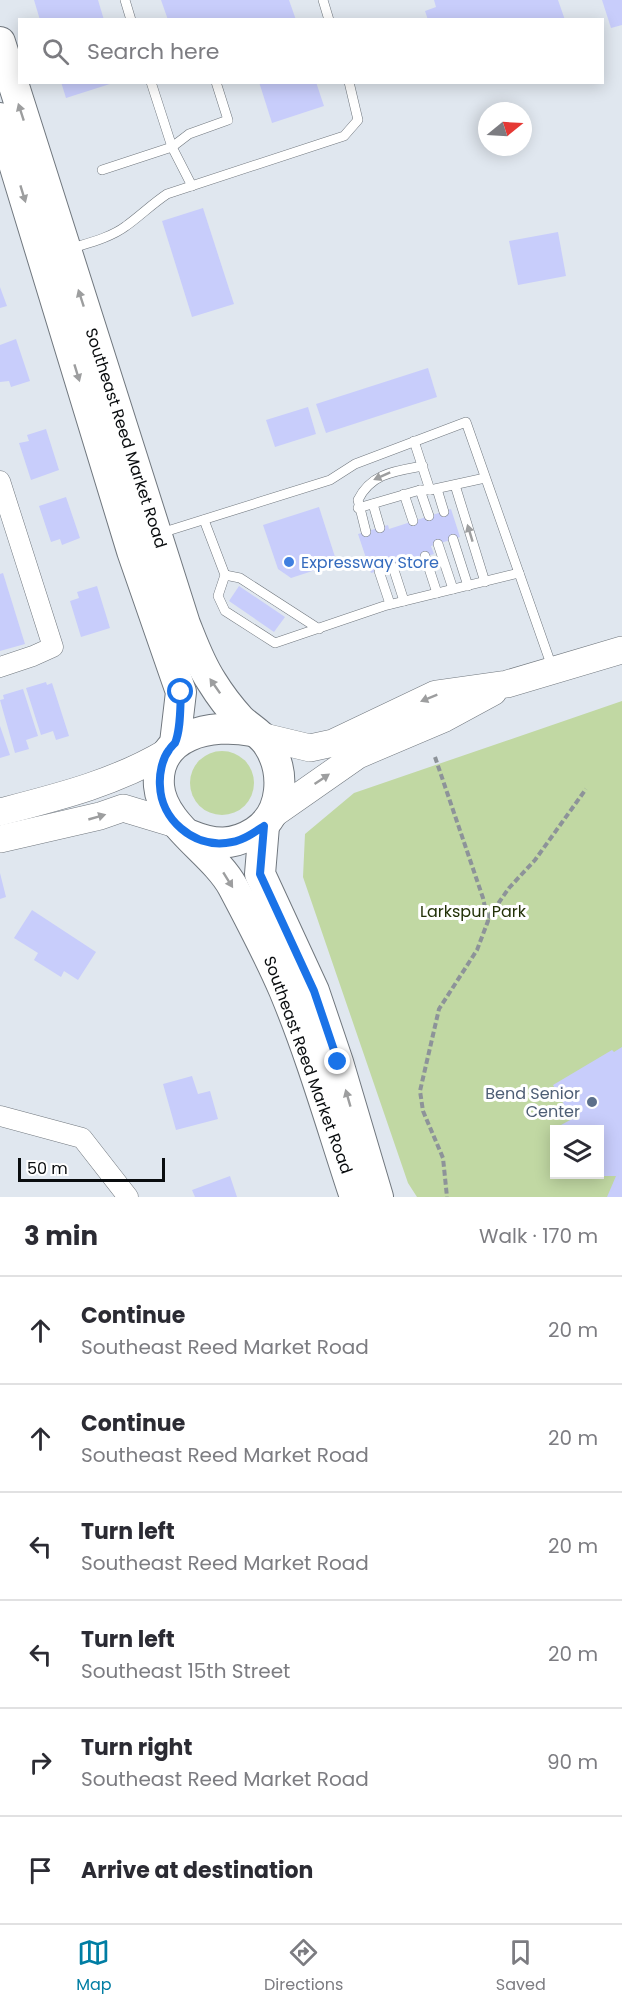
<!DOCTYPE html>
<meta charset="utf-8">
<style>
:root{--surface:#fff;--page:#f7f7f7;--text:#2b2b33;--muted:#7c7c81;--line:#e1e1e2;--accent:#007da3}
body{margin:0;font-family:Poppins,sans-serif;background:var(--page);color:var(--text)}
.controls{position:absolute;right:18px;bottom:18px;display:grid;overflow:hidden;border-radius:0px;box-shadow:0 3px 15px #0003}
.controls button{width:54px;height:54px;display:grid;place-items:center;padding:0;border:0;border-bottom:2px solid var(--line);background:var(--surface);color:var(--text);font:30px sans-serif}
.compass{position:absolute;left:478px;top:102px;width:54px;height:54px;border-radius:50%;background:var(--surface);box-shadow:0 3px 15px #0003;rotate:72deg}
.scale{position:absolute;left:18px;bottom:15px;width:147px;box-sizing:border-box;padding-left:6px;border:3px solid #0a0d0f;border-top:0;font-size:16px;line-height:21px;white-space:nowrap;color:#0a0d0f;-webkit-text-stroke:4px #fff;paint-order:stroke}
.stop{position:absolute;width:18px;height:18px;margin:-14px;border:4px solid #1a73e8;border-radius:50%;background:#fff}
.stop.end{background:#1a73e8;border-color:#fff;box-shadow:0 2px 6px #0008}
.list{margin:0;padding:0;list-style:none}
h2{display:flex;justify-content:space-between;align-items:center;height:78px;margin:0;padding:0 24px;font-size:26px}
h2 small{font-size:20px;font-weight:400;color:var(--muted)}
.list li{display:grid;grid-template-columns:39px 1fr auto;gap:18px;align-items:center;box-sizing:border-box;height:108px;padding:0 24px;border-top:2px solid var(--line)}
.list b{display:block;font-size:22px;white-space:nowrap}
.list p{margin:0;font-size:20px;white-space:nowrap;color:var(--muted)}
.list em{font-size:20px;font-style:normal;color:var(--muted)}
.icon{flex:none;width:33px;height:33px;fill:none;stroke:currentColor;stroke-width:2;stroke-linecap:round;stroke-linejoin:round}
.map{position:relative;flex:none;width:622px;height:1197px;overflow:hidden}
.search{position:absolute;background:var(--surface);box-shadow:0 3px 15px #0003;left:18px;right:18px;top:18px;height:66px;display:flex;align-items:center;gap:15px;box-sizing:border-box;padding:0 21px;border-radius:0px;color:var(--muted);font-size:22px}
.sheet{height:726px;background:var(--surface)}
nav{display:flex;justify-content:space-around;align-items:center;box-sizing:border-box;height:84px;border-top:2px solid var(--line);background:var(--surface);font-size:16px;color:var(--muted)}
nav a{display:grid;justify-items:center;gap:3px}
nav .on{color:var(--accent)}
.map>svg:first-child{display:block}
.green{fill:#c1d8a3;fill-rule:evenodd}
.building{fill:#c8cdfb}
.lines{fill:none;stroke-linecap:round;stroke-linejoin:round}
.service-casing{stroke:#70777e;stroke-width:10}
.minor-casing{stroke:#70777e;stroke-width:21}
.secondary-casing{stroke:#70777e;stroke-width:28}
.primary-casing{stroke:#70777e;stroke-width:32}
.path{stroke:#8d9399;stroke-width:4;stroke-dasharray:6 3;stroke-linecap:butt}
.service{stroke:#fff;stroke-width:9}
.minor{stroke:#fff;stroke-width:20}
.secondary{stroke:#fff;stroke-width:27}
.primary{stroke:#fff;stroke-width:30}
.oneway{fill:#9d9e9f}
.route{stroke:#1a73e8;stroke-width:8}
.shop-dot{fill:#3f7fe0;stroke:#fff;stroke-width:2}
.service-dot{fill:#5c6f8a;stroke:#fff;stroke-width:2}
.labels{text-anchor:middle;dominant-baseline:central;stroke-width:6;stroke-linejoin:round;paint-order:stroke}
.street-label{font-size:16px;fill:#0a0d0f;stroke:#fff}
.shop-label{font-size:16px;fill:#366cbe;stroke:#fff;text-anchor:start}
.park-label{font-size:16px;fill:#223107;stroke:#fff}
.service-label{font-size:16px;fill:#4e5e75;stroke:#fff;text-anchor:end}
</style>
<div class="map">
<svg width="622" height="1197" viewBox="0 0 622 1197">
<rect width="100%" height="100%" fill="#e0e7ef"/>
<g class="green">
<path d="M622 701V1197H417L408 1183 303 877 305 834 354 793ZM554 1130H600V1174H554Z"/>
<circle cx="222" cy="783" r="32"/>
</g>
<g class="building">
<path d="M34 0H98L104 20H40Z"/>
<path d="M161 0H289L296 20H168Z"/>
<path d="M434 0H558L565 20H428L425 11 436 7Z"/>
<path d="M602 0H622V25L611 28Z"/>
<path d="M61 82H113V83L66 98Z"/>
<path d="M259 82H316L324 106 272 123Z"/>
<path d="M203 208 234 304 192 317 162 221Z"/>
<path d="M558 232 566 276 518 285 509 241Z"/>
<path d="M0 287 7 306 0 308Z"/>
<path d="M16 339 30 381 11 387 9 381 0 382V345Z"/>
<path d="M428 368 437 397 326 433 316 404Z"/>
<path d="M308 407 316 434 275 447 266 420Z"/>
<path d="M46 429 59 470 31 480 19 443 29 441 27 435Z"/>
<path d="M66 497 80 538 62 545 60 539 51 542 39 506Z"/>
<path d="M319 507 337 563 291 578 278 569 263 525Z"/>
<path d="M451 509 460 537 431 546 434 554 371 573 358 534 388 525 389 529Z"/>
<path d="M3 573 25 644 0 651V574Z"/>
<path d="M97 586 110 628 81 637 70 601 79 598 77 592Z"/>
<path d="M239 586 285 617 274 632 229 601Z"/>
<path d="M46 682 47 685 52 683 69 736 56 740 53 731 41 735 26 688Z"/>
<path d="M23 689 38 736 26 740 29 749 15 753 0 700 4 699 3 695Z"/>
<path d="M0 726 10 755 0 758Z"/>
<path d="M0 873 6 897 0 899Z"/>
<path d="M32 910 96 952 78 980 64 971 61 977 34 960 38 953 14 938Z"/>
<path d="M622 1047V1197H607L616 1176H600V1130H554V1140L550 1131 572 1119 553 1085 612 1050 614 1052Z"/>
<path d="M192 1076 198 1094 210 1091 218 1119 176 1130 163 1084Z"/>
<path d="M230 1176 237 1197H195L192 1190Z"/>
</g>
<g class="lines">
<defs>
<g id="service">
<path d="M125 0 131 20"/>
<path d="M323 0 329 20"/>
<path d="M151 82 172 147 189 134 228 120 216 82"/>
<path d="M102 170 172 147 192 186"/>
<path d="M69 249C88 243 110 238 126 226 140 216 152 204 167 194L344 136 358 120 349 82"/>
<path d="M414 441 430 490"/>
<path d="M455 485 485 582"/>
<path d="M437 489 444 512"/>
<path d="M420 490 429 516"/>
<path d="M404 494 413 521"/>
<path d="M373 504 380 528"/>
<path d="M358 508 420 490H430L485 478"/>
<path d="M204 520 225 575 218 596 225 611 275 643 384 606 519 573"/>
<path d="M366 532 358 500C371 473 396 471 423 466"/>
<path d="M161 533 330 480 355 464 466 422 552 667"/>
<path d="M453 539 468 586"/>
<path d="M438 544 453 589"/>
<path d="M425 556 437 593"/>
<path d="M393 567 404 601"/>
<path d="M379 571 390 604"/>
<path d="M225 575 240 578 319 629"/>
</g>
<g id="minor">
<path d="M0 481 53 647 33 656 0 667"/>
<path d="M0 1116 82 1138 128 1197"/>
</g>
<g id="secondary">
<path d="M260 736 310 748 333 743 436 694 507 684 622 650"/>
<path d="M0 812C58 797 115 783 167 752"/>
<path d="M275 813 358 755 445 718 493 692"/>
<path d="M0 839 100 816 123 808 176 824"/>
</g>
<g id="primary">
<path d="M0 42 185 624C193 644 200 664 212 682 220 695 230 708 240 719 248 727 260 733 267 743 286 771 284 813 255 832 233 846 214 845 190 835"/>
<path d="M0 118 132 551 181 692 175 743"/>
<path d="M252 731C212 723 155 734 159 786 162 825 214 852 233 887 251 921 269 955 284 990 312 1057 332 1128 355 1197"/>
<path d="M264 826 260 874 314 991 338 1062 378 1197"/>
</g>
</defs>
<use href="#service" class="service-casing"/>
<use href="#minor" class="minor-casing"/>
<use href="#secondary" class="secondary-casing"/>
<use href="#primary" class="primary-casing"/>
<g class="path">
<path d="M435 757 483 898 488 921 477 950 439 1009 420 1091 423 1111 443 1158 447 1197"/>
<path d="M488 918 509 888 535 860 586 789"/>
</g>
<use href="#service" class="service"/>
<use href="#minor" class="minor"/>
<use href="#secondary" class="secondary"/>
<use href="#primary" class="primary"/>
</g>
<defs><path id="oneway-solid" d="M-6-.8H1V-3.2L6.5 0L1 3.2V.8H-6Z" transform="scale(1.5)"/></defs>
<g class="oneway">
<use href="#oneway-solid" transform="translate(21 112) rotate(-108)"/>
<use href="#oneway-solid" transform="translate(23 194) rotate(73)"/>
<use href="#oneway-solid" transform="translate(81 298) rotate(-108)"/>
<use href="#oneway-solid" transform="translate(77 373) rotate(73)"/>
<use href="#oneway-solid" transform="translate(382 476) rotate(156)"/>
<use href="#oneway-solid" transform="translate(470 533) rotate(-107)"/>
<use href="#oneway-solid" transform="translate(215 686) rotate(-125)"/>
<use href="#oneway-solid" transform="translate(429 698) rotate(158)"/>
<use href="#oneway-solid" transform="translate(322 779) rotate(-34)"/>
<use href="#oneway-solid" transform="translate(97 817) rotate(-16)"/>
<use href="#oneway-solid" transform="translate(228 880) rotate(58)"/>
<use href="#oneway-solid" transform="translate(348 1098) rotate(-106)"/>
</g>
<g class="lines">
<path class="route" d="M181 692C180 707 181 729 175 743 174 744 169 749 169 750 162 759 159 775 160 786 161 819 193 847 226 843 241 842 252 834 264 826L260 874 314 991 338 1062"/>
</g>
<circle class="shop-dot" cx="289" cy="562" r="6"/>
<circle class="service-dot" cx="592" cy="1102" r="6"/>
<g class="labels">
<g class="street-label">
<text transform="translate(126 438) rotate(72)">Southeast Reed Market Road</text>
<text transform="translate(308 1065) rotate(70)">Southeast Reed Market Road</text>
</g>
<g class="shop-label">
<text x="301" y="562">Expressway Store</text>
</g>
<g class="park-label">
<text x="473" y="911">Larkspur Park</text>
</g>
<g class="service-label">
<text x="580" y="1093">Bend Senior<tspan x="580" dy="18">Center</tspan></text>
</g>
</g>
</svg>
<div class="controls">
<button><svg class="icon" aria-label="layers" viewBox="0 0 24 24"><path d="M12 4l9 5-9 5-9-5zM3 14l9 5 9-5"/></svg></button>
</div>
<svg class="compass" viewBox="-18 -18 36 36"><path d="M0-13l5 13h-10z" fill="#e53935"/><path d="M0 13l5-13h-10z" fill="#7c7c81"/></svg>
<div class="scale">50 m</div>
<div class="stop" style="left:181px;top:692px"></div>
<div class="stop end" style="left:338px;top:1062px"></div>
<div class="search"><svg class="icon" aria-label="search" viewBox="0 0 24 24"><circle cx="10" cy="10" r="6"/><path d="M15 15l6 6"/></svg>Search here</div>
</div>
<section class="sheet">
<h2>3 min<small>Walk · 170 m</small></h2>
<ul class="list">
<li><svg class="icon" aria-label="ahead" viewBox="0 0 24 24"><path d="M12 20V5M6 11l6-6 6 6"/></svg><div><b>Continue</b><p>Southeast Reed Market Road</p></div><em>20 m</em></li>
<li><svg class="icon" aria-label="ahead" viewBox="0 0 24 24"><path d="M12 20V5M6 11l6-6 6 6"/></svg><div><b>Continue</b><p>Southeast Reed Market Road</p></div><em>20 m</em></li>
<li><svg class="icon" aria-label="left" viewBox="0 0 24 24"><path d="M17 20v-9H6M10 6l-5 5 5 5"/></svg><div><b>Turn left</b><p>Southeast Reed Market Road</p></div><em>20 m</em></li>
<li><svg class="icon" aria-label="left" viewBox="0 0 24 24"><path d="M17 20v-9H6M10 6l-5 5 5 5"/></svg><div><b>Turn left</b><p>Southeast 15th Street</p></div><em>20 m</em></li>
<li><svg class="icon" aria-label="right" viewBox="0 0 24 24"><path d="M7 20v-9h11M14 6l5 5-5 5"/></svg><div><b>Turn right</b><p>Southeast Reed Market Road</p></div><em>90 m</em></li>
<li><svg class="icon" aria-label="arrive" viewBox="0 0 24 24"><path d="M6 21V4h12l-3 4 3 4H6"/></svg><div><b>Arrive at destination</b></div></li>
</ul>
</section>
<nav>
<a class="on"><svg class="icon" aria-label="map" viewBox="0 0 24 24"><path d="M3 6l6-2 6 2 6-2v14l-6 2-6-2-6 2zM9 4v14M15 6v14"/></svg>Map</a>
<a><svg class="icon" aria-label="directions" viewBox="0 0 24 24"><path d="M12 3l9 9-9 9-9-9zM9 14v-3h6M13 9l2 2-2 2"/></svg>Directions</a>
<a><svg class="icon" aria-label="saved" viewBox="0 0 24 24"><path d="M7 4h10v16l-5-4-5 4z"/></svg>Saved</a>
</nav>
